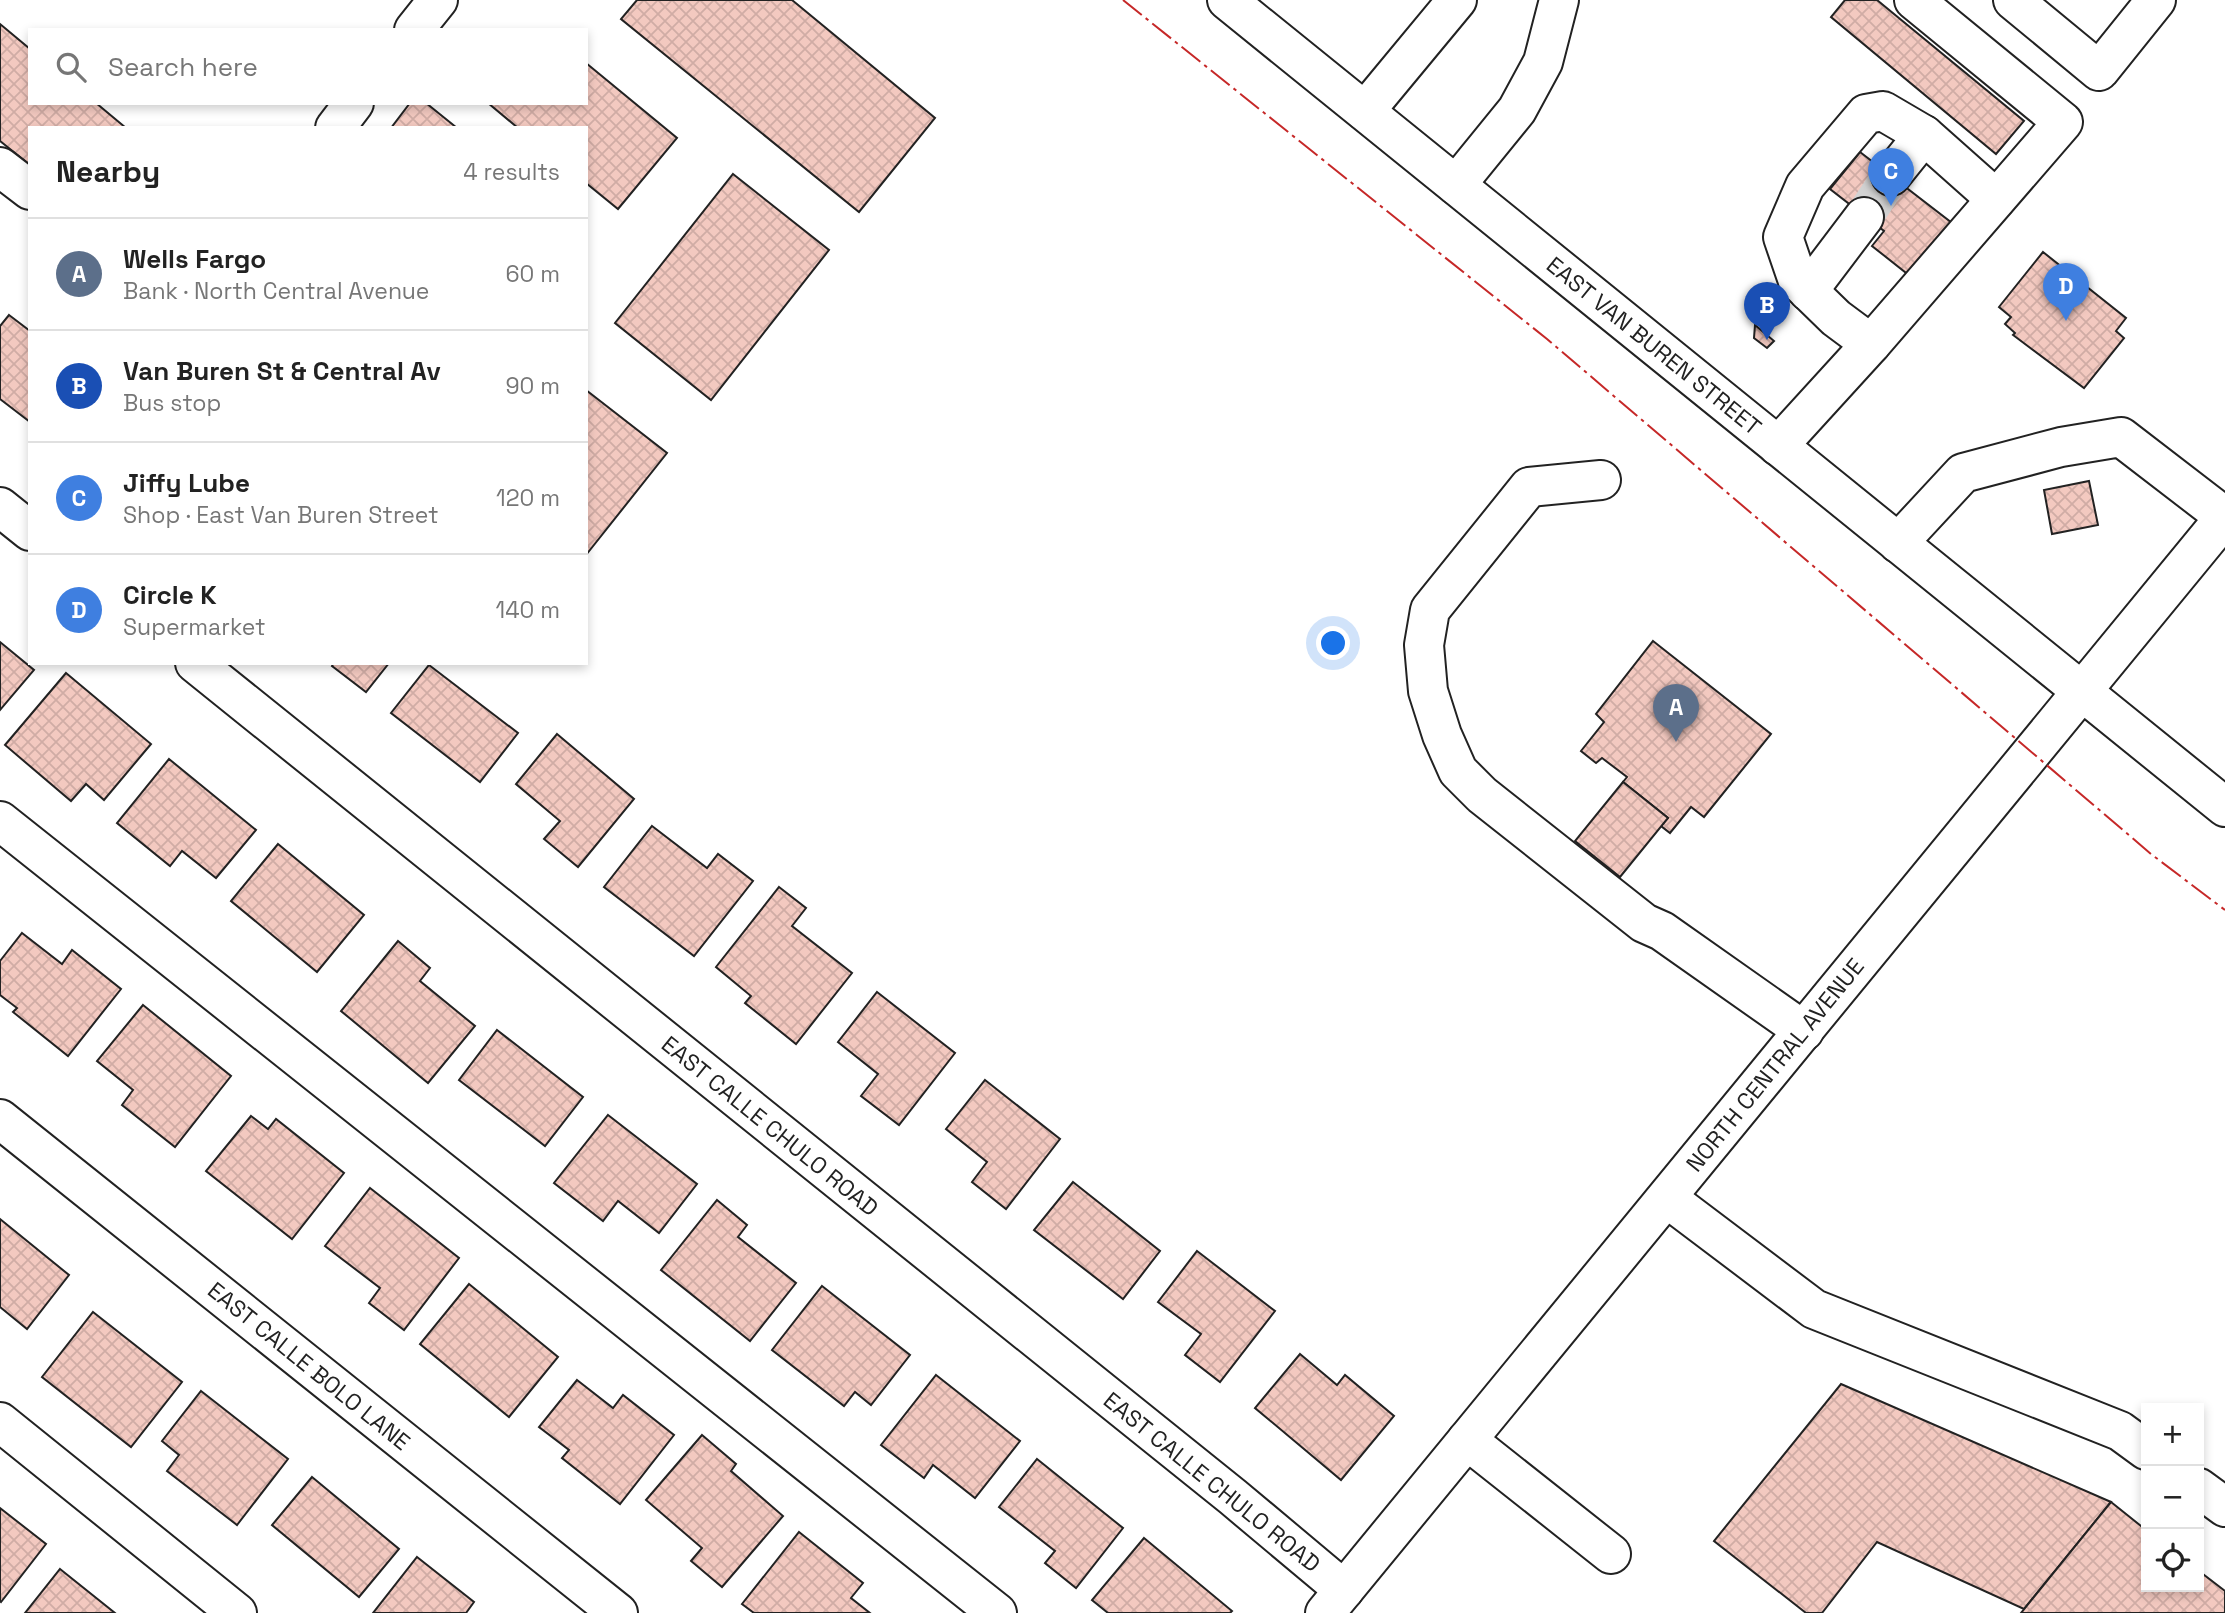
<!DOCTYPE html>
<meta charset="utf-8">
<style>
:root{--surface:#fff;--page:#f2f2f2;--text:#222;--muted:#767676;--line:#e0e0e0;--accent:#d93025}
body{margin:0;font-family:"Space Grotesk",sans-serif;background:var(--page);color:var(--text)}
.controls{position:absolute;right:21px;bottom:21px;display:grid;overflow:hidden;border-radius:0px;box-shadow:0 4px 10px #0003}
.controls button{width:63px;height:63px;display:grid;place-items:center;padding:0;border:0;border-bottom:2px solid var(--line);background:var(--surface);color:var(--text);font:35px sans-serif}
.you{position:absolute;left:1334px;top:644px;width:24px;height:24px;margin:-18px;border:5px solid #fff;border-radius:50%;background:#1a73e8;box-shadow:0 0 0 10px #1a73e833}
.badge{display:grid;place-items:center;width:46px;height:46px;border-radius:50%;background:var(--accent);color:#fff;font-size:23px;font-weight:700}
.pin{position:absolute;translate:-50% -58px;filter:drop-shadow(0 2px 4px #0008)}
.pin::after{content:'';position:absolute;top:37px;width:24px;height:21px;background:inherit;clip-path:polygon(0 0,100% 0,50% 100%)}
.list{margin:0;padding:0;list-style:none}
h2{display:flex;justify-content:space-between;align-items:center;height:91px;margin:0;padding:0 28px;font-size:30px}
h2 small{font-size:23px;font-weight:400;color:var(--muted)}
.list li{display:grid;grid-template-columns:46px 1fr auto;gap:21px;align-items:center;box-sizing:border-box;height:112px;padding:0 28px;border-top:2px solid var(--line)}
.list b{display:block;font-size:26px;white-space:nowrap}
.list p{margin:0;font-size:23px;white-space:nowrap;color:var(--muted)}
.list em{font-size:23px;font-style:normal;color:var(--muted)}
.icon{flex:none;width:38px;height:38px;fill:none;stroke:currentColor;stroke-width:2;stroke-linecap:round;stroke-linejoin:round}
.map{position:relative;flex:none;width:2225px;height:1613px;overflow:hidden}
.search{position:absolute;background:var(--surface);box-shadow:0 4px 10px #0003;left:28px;top:28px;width:560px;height:77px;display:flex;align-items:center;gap:18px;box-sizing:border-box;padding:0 24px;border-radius:0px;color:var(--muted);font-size:26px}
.panel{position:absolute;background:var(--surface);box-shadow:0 4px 10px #0003;left:28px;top:126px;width:560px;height:539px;border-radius:0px}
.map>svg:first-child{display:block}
.building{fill:url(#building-cross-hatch);stroke:#222;stroke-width:2}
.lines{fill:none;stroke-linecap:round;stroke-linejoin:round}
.minor-tunnel{stroke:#d3d3d3;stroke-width:38;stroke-dasharray:38 19;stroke-linecap:butt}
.minor-casing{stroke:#222;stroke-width:42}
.major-casing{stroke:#222;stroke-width:42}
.minor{stroke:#fff;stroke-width:38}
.major{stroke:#fff;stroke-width:38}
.power{stroke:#c62828;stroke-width:2;stroke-dasharray:24 5 3.5 5;stroke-linecap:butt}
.labels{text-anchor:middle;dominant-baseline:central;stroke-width:5;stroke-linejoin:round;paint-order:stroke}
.street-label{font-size:23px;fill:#222;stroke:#fff}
</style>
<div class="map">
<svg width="2225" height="1613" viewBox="0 0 2225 1613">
<defs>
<pattern id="building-cross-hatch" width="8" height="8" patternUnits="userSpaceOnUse" patternTransform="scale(1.75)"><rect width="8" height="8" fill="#f3c9c0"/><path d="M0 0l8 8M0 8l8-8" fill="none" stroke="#d0aca5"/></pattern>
</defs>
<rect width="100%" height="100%" fill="#fff"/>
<g class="building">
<path d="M637 0H792L935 118 859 212 621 19Z"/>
<path d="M1845 0H1877L2024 121 1996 154 1831 17Z"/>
<path d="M0 24 30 49V103H96L126 128H30V165L0 141Z"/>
<path d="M586 63 677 138 618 209 586 183V128H518L488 103H586Z"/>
<path d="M410 103H426L457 128H391Z"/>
<path d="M1860 152 1952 223 1910 276 1872 246 1884 231 1830 189Z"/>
<path d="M733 174 829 250 711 400 615 323Z"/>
<path d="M2043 252 2126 318 2116 331 2124 338 2084 388 2013 335 2015 333 2005 324 2011 317 1999 307Z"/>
<path d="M9 315 30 331V422L0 399V326Z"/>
<path d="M1755 325 1774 341 1767 348 1754 338Z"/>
<path d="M586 390 667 453 586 555Z"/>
<path d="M2089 481 2098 525 2052 534 2044 490Z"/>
<path d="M1653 641 1771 734 1704 817 1691 807 1670 833 1661 826 1668 818 1623 782 1627 777 1602 758 1596 763 1581 751 1604 722 1596 714Z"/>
<path d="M0 642 34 670 0 710Z"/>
<path d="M334 663H389L366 692 332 666Z"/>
<path d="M429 665 518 733 480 782 391 713Z"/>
<path d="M66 673 151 744 104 800 86 784 71 801 5 745Z"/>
<path d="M557 734 634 799 578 867 544 839 560 821 516 784Z"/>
<path d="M169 759 256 830 216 878 182 851 170 866 117 823Z"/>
<path d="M1623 782 1668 818 1620 877 1575 841Z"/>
<path d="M652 826 707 868 718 854 753 881 694 956 604 887Z"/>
<path d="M278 844 364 915 317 972 231 901Z"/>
<path d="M779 887 806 908 792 926 852 973 796 1044 745 1003 751 996 716 967Z"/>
<path d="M22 933 62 964 72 950 121 989 68 1056 13 1012 17 1008 0 995V961Z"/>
<path d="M398 941 430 968 420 981 475 1026 428 1083 341 1011Z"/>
<path d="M877 992 955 1053 899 1125 861 1096 878 1074 838 1042Z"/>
<path d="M143 1005 231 1076 175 1147 122 1105 133 1090 97 1061Z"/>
<path d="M497 1030 583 1097 545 1146 459 1080Z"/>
<path d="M985 1080 1060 1139 1006 1209 972 1182 987 1162 946 1129Z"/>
<path d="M608 1115 697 1184 659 1233 618 1201 603 1221 554 1183Z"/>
<path d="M251 1116 268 1129 276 1119 344 1173 292 1239 206 1171Z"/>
<path d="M1073 1182 1160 1251 1123 1299 1034 1230Z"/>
<path d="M370 1188 459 1258 404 1330 369 1303 380 1288 325 1246Z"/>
<path d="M717 1200 747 1225 738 1237 796 1283 750 1341 661 1270Z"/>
<path d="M0 1219 69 1275 27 1329 0 1307Z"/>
<path d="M1197 1251 1275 1311 1220 1382 1185 1355 1201 1334 1158 1302Z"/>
<path d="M469 1284 558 1357 509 1417 420 1344Z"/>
<path d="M822 1286 910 1355 871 1405 855 1392 844 1406 772 1350Z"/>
<path d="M93 1312 182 1382 131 1447 42 1377Z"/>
<path d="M1300 1354 1337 1385 1345 1375 1394 1416 1341 1480 1255 1408Z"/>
<path d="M936 1375 1020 1441 975 1498 933 1465 924 1478 881 1445Z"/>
<path d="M577 1380 613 1408 623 1395 674 1435 620 1504 562 1458 569 1450 539 1427Z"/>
<path d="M1841 1384 2111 1502 2024 1609 1877 1542 1822 1613H1806L1714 1541Z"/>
<path d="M201 1391 288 1459 237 1525 167 1471 179 1455 162 1441Z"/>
<path d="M702 1435 736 1464 731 1471 783 1516 722 1587 691 1561 702 1548 646 1500Z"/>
<path d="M1037 1459 1123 1528 1076 1588 1045 1563 1055 1551 999 1507Z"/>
<path d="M312 1477 399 1549 359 1597 272 1525Z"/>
<path d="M2111 1502 2146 1530V1587H2199V1571L2225 1591V1613H2021Z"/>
<path d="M0 1508 46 1544 1 1602 0 1601Z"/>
<path d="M799 1532 863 1583 851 1598 870 1613H754L742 1604Z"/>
<path d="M1144 1538 1232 1611 1230 1613H1108L1092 1600Z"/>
<path d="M417 1557 474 1602 466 1613H373Z"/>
<path d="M60 1569 115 1613H25Z"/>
</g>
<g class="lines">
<path class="minor-tunnel" d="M1864 217 1891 176"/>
<defs>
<g id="minor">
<path d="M2013 0 2099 71 2156 0"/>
<path d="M414 30 438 0"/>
<path d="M1365 111 1457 0"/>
<path d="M335 128 354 103"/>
<path d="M0 167 30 190"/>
<path d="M1891 176 1924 135"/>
<path d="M1456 185 1517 110 1543 62 1559 0"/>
<path d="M1808 291 1864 217"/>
<path d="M1871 344 1836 318 1798 281 1783 237 1805 186 1866 114 1883 111 1924 135 1996 199"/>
<path d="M1778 446 1871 344 2063 122 1914 0"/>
<path d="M1601 480 1529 487 1430 610 1424 645 1428 691 1442 735 1458 771 1482 795 1644 923 1662 931 1804 1031"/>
<path d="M0 507 30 531"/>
<path d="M1898 543 1963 473 2061 447 2121 437 2225 517"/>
<path d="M195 663 1233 1497 1344 1590"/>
<path d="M0 821 997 1613"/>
<path d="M0 1119 618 1613"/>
<path d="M1667 1198 1814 1309 2120 1431 2146 1450"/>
<path d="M0 1422 237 1613"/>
<path d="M1467 1440 1611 1554"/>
<path d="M2199 1488 2225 1507"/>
<path d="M1325 1613 2225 517"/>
</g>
<path id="major" d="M1227 0 2225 807"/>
</defs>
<use href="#minor" class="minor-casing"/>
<use href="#major" class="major-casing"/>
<use href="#minor" class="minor"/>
<use href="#major" class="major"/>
<path class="power" d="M1123 0 1547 339 2151 854 2225 910"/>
</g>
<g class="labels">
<g class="street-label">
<text transform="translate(1654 346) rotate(39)">EAST VAN BUREN STREET</text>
<text transform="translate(1775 1065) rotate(-51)">NORTH CENTRAL AVENUE</text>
<text transform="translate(770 1126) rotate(39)">EAST CALLE CHULO ROAD</text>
<text transform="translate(309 1366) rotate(39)">EAST CALLE BOLO LANE</text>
<text transform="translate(1212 1482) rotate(39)">EAST CALLE CHULO ROAD</text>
</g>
</g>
</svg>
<div class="controls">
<button>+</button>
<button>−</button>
<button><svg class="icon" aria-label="locate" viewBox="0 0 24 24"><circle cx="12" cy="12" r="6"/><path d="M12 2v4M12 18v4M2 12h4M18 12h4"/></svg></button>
</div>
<div class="you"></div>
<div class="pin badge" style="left:1676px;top:742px;background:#5c6f8a">A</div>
<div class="pin badge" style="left:1767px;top:340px;background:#1a4fb4">B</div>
<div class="pin badge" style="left:1891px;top:206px;background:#3f7fe0">C</div>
<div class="pin badge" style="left:2066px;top:321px;background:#3f7fe0">D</div>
<div class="search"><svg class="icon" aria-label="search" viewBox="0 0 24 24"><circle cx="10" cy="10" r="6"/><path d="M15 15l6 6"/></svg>Search here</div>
<section class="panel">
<h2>Nearby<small>4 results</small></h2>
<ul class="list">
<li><span class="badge" style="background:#5c6f8a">A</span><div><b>Wells Fargo</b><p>Bank · North Central Avenue</p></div><em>60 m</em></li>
<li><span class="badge" style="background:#1a4fb4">B</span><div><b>Van Buren St &amp; Central Av</b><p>Bus stop</p></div><em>90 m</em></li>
<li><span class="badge" style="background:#3f7fe0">C</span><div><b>Jiffy Lube</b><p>Shop · East Van Buren Street</p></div><em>120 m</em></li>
<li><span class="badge" style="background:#3f7fe0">D</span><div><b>Circle K</b><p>Supermarket</p></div><em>140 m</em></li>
</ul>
</section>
</div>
